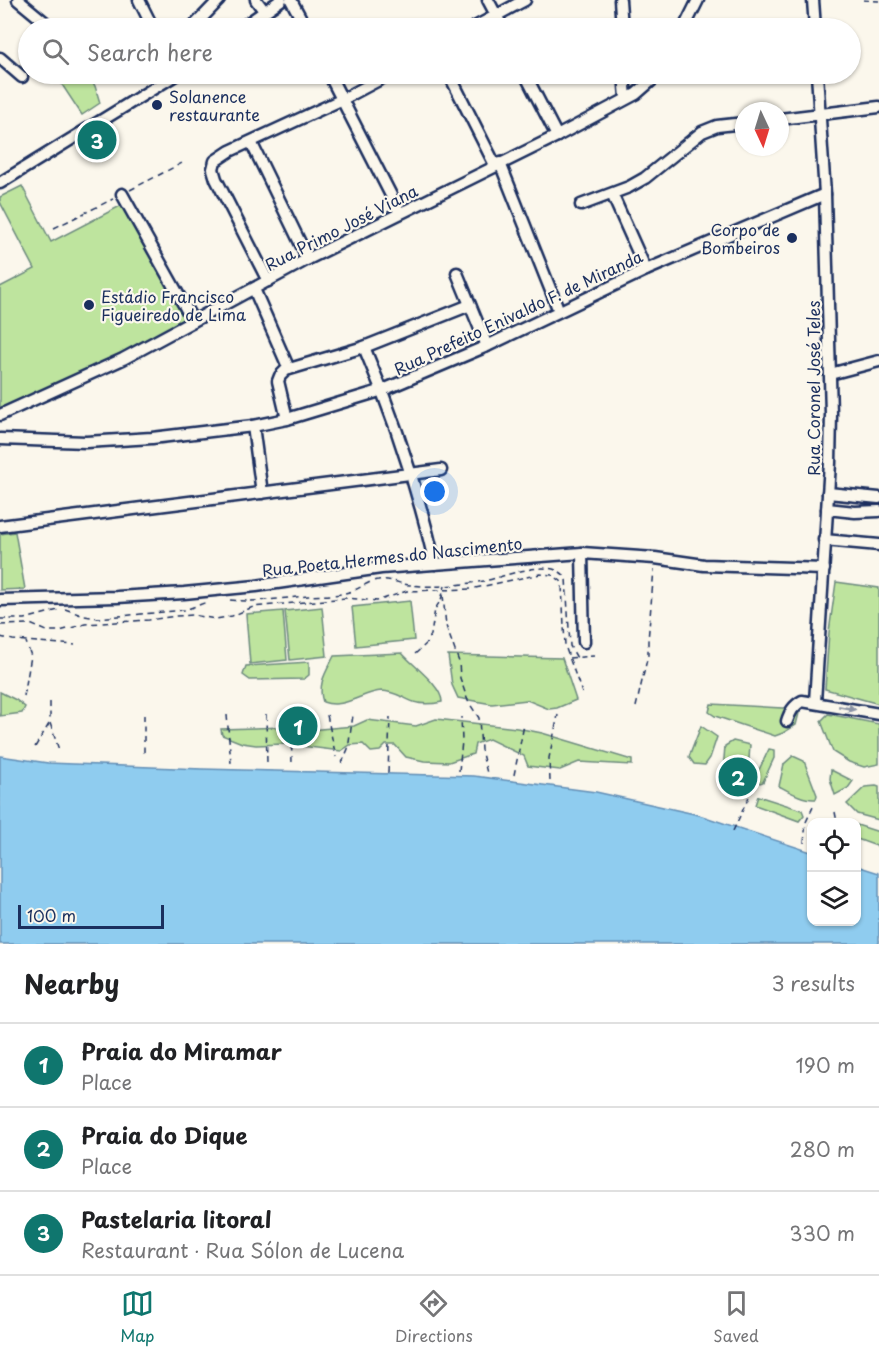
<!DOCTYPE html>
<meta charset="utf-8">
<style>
:root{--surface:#fff;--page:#f6f6f6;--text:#202124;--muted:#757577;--line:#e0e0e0;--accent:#0f766e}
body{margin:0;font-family:"Playpen Sans",sans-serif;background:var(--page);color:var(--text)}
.controls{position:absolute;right:18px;bottom:18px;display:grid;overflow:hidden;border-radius:12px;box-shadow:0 2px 4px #0004}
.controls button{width:54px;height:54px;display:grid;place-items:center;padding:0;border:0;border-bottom:2px solid var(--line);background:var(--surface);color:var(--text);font:30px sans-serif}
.compass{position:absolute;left:735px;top:102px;width:54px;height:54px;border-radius:50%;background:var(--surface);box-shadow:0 2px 4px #0004;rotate:176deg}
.scale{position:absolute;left:18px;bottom:15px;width:146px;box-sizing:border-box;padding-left:6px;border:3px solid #1b2f5e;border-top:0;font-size:16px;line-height:21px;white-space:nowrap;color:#1b2f5e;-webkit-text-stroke:4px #fbf7ec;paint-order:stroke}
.you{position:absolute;left:435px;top:492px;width:21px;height:21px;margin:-15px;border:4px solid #fff;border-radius:50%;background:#1a73e8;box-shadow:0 0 0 9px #1a73e833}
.badge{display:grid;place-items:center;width:39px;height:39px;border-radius:50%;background:var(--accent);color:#fff;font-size:20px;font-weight:700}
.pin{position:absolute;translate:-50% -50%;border:3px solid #fff;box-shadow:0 2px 6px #0006}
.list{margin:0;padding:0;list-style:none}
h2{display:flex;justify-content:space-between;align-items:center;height:78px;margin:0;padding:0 24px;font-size:26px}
h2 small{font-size:20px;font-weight:400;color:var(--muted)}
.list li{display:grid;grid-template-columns:39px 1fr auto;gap:18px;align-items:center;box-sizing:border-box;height:84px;padding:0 24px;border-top:2px solid var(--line)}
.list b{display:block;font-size:22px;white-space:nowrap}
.list p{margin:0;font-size:20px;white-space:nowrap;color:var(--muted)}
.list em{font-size:20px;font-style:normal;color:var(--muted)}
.icon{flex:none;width:33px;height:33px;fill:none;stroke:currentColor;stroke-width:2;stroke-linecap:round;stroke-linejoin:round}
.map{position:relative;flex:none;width:879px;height:944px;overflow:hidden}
.search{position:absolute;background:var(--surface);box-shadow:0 2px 4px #0004;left:18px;right:18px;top:18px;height:66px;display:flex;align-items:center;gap:15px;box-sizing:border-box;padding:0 21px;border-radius:33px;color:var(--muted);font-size:22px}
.sheet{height:330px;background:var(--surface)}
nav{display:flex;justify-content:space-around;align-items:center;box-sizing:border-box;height:84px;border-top:2px solid var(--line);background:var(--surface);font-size:16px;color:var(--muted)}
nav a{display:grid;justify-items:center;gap:3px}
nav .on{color:var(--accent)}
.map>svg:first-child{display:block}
.green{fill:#bee49e;stroke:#6c8a7e;stroke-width:1.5}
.water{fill:#8fccef;stroke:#618db5;stroke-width:1.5}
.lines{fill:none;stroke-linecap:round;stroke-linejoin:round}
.minor-casing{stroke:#1b2f5e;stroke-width:15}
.path{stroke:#1b2f5e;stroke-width:1.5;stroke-dasharray:6 4.5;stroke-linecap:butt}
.minor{stroke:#fbf7ec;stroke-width:10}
.oneway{fill:#8b93a5}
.poi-dot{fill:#1b2f5e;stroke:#fbf7ec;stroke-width:2}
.labels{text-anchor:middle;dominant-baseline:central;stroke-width:4.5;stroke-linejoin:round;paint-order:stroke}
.poi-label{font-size:16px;fill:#1b2f5e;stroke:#fbf7ec;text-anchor:start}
.street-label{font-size:16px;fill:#1b2f5e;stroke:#fbf7ec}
</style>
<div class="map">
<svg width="879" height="944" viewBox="0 0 879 944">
<rect width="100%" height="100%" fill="#fbf7ec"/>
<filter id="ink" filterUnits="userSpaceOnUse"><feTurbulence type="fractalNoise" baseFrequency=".0167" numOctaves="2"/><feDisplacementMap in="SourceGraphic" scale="12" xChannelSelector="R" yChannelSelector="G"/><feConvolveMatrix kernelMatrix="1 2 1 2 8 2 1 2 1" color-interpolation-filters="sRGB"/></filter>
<g filter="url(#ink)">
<g class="green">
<path d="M55 74H88L95 86 100 103 82 115Z"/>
<path d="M22 186 51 242 124 204 187 323 0 420V287L35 269 0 202V197Z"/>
<path d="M15 532 25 589 0 590V534Z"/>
<path d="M836 582 879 588V704L825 689 829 632Z"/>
<path d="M410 601 414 640 356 646 352 607Z"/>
<path d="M322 607 327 656 290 660 285 611Z"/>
<path d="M283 611 287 660 250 664 246 614Z"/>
<path d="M402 653C412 665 442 686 442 702 433 704 423 705 414 702 403 698 394 691 382 691 362 692 344 710 323 702 317 684 326 672 334 656Z"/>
<path d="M448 655 562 658 576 700 557 708 549 709 527 700 492 704 458 698 452 685Z"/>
<path d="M309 662V675L304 679 250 680 243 675 246 666Z"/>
<path d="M0 692 16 700 25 707 22 713 0 716Z"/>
<path d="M711 704 800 709 796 725 783 733 775 736 715 716 709 712Z"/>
<path d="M828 714 879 724V764L864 767 849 762 833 752 821 721Z"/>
<path d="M436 719 517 728 542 733 632 760V765L579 762 560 770 528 766 524 756 489 739 475 744 473 754 449 762 424 761 406 757 395 745H386L380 751 371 752 363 744 350 745 341 751 285 744 256 745 242 743 222 735 221 729 284 727 309 730 354 726 367 720 416 726Z"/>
<path d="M701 726 717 737 710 758 705 765 694 764 689 757Z"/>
<path d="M733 741 750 745 749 759 746 770 736 776 723 771 725 746Z"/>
<path d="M769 749 774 750V758L763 782 760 783 755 778Z"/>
<path d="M793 756 804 761 817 795 816 799C803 800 790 792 779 786L784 764Z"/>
<path d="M831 770 853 781 848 788 835 795 830 779Z"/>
<path d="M876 786 879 787V820L857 814 847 804 865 787Z"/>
<path d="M758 796 802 810 804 815 799 821 755 805Z"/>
<path d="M857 825 879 832V847L857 839Z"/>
</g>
<path class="water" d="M0 756 48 763 202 769 474 776 596 792 699 815 811 852 812 922H856L857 866 879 873V944H0Z"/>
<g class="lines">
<defs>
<g id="minor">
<path d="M18 0 52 28"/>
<path d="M139 0 153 28"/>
<path d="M256 0 265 12"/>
<path d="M291 0 306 28"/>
<path d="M488 0 503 28"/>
<path d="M620 0 622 28"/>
<path d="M813 0 815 28"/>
<path d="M192 28 219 0"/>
<path d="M241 28 281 0"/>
<path d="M473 28 525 0"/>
<path d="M684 28 698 0"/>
<path d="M0 58 22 77"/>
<path d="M329 74 400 213"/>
<path d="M449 74 495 165"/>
<path d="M525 74 557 136"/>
<path d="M624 74 626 98"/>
<path d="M780 119 879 107"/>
<path d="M251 142 308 259"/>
<path d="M500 163 559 311"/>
<path d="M0 183 177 74"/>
<path d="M122 194 193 321"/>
<path d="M612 194 646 270"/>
<path d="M581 205 629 187 645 178 702 132 717 126 744 123"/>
<path d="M457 273 487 346"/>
<path d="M268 281 216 179 213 169 215 161 230 151 343 99 390 74"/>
<path d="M254 289 289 369"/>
<path d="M364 347C394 417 418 490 435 564"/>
<path d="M830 374 879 361"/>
<path d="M0 415 123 359 308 259 557 136 636 94 659 74"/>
<path d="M287 419 278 381 280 376 286 370 364 347 470 305"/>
<path d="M253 426 262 493"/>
<path d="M0 439 86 442 152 438 253 426 287 419 383 390 487 346 646 270 825 194"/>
<path d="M828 493 879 498"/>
<path d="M827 509 855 512 879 511"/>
<path d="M0 526 441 470"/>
<path d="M824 540 879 545"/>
<path d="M582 553 584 642"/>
<path d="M0 600 117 597 184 593 256 586 381 568 582 553 655 558 704 565 824 569"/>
<path d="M815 702 830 463 831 414 825 194 817 74"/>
<path d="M787 721C790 712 793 706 802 701L879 714"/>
</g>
</defs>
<use href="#minor" class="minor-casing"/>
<g class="path">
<path d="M863 0 879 1"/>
<path d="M130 190 182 163"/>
<path d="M54 228 113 199"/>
<path d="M443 595 446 626 459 662 460 678 468 701 479 718 481 750 487 773"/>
<path d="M230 600C257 603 281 598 308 596 321 595 336 596 349 592 360 589 368 581 378 580 390 578 399 584 410 585 434 588 460 585 484 581 504 577 552 556 566 578L570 646 577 658"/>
<path d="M65 609 84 616 98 618 185 610 207 602"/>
<path d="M0 619H25L58 610"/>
<path d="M0 625 30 624 47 631H60L85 624 149 620 176 616 193 615 216 619 232 616 253 607 347 598 377 601 407 591 471 589 540 574 552 575 561 581 562 585 565 646 582 693"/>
<path d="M0 637 13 640 75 645"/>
<path d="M415 654 426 644 431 635 435 609 441 600 445 586"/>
<path d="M569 658 594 656"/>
<path d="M24 696 31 656 26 642"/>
<path d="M50 702V723L59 750"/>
<path d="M636 707 648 655V641L654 569"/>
<path d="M266 714 267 764"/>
<path d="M291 714 292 765"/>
<path d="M144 715V756"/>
<path d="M227 715 231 763"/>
<path d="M327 715 336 757"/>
<path d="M35 747 49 724"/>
<path d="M342 763 348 749 353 715"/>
<path d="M459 771 462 741 461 717"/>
<path d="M388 773 390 717"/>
<path d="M514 775 524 725"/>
<path d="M550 781 549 758 558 715"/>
<path d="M835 812 837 822"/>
<path d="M733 831 754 786"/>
<path d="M804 843 806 822 813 807"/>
</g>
<use href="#minor" class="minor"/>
</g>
<defs><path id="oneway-solid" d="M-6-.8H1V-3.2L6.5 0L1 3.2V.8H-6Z" transform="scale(1.5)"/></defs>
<use class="oneway" href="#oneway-solid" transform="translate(847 708) rotate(11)"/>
</g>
<g class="poi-dot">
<circle cx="157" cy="105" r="6"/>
<circle cx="792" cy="238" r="6"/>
<circle cx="89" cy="305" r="6"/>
</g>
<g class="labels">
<g class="poi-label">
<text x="169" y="96">Solanence<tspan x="169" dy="18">restaurante</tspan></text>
<text x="780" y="229" text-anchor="end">Corpo de<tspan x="780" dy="18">Bombeiros</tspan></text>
<text x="101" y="296">Estádio Francisco<tspan x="101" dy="18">Figueiredo de Lima</tspan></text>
</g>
<g class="street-label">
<text transform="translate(341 227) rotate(-27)">Rua Primo José Viana</text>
<text transform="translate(518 312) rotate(-25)">Rua Prefeito Enivaldo F. de Miranda</text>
<text transform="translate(813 388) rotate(-90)">Rua Coronel José Teles</text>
<text transform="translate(392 556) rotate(-6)">Rua Poeta Hermes do Nascimento</text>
</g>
</g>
</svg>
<div class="controls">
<button><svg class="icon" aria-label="locate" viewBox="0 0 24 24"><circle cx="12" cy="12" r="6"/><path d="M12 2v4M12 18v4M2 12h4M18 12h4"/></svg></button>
<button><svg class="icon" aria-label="layers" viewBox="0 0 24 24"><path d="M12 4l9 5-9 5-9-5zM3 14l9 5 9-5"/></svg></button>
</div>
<svg class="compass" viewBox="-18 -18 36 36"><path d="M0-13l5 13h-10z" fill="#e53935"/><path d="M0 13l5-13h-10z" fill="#757577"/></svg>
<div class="scale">100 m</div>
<div class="you"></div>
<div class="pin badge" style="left:298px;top:726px">1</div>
<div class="pin badge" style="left:738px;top:777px">2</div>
<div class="pin badge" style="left:97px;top:140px">3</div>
<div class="search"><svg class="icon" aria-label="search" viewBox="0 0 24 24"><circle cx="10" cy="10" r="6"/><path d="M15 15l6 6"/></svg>Search here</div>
</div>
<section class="sheet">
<h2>Nearby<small>3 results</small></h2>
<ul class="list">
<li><span class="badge">1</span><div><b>Praia do Miramar</b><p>Place</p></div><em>190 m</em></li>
<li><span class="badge">2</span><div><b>Praia do Dique</b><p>Place</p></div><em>280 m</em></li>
<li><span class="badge">3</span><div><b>Pastelaria litoral</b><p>Restaurant · Rua Sólon de Lucena</p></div><em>330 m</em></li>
</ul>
</section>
<nav>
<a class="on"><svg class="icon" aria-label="map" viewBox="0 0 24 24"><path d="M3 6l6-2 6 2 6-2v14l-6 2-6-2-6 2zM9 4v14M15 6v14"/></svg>Map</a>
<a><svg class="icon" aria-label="directions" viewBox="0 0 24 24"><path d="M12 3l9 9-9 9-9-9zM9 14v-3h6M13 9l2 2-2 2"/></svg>Directions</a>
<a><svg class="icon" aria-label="saved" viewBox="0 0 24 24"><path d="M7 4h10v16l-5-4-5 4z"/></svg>Saved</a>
</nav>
